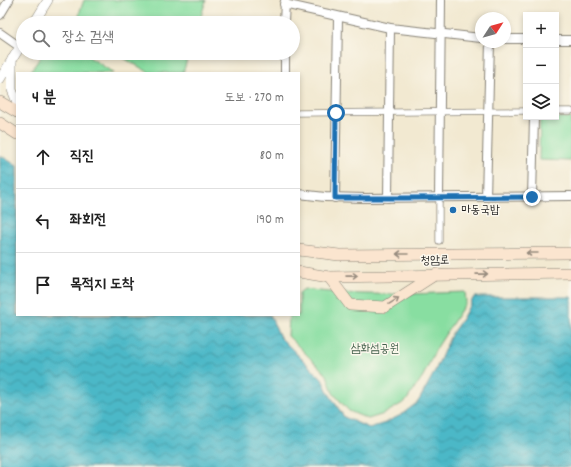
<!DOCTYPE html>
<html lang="ko">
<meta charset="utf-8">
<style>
:root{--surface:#fff;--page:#f6f6f6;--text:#222;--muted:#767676;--line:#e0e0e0}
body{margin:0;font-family:Dekko,"Poor Story",sans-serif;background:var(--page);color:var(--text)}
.controls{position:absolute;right:12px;top:12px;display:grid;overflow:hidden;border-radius:0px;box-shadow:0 2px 6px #0003}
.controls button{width:36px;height:36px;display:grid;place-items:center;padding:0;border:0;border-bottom:1px solid var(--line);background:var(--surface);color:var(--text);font:20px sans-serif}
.compass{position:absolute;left:475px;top:12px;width:36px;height:36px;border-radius:50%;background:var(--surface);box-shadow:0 2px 6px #0003;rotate:54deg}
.stop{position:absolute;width:12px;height:12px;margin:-9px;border:3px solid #1f6fb2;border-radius:50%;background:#fff}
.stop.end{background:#1f6fb2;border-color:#fff;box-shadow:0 1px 4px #0008}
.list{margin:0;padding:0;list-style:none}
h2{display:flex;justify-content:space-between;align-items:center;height:52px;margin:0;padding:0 16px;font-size:17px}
h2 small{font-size:13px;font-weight:400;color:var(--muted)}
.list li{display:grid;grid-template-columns:26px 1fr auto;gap:12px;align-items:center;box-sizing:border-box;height:64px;padding:0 16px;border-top:1px solid var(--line)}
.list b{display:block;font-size:15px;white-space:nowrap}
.list em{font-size:13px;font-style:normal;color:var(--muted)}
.icon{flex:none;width:22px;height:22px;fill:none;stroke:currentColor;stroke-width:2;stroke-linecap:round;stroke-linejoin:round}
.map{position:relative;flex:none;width:571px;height:467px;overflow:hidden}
.search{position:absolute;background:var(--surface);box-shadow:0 2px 6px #0003;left:16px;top:16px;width:284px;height:44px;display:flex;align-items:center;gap:10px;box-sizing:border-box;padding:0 14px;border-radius:22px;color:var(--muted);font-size:15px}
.panel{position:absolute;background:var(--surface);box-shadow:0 2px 6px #0003;left:16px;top:72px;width:284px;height:244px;border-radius:0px}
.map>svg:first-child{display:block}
.park{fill:#88dea1;stroke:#527d5e}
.water{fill:url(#water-waves);stroke:#346a72}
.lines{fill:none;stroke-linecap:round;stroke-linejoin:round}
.pedestrian-casing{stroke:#878276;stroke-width:7}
.minor-casing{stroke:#878276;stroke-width:10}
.tertiary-casing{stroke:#878276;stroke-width:10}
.secondary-casing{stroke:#878276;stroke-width:12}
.pedestrian{stroke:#fff;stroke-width:5.5}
.minor{stroke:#fff;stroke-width:8}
.tertiary{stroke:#fff;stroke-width:9}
.secondary{stroke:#fbe5cf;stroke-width:11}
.oneway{stroke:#978b7e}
.route{stroke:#1f6fb2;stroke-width:5}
.poi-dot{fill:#1f6fb2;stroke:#fbf7ec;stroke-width:1.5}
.labels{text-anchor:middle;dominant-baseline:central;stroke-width:3;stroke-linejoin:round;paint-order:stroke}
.poi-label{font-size:12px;fill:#1c1c1c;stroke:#fbf7ec;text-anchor:start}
.street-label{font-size:12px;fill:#1c1c1c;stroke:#fbf7ec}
.park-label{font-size:12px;fill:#42604b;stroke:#fbf7ec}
</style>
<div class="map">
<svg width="571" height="467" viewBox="0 0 571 467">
<defs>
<pattern id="water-waves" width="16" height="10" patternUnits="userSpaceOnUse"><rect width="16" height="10" fill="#4bb8c7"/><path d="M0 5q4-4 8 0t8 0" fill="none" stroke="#3e95a1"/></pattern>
</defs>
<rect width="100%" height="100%" fill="#fbf7ec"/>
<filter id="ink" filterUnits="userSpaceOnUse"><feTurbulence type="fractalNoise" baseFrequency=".025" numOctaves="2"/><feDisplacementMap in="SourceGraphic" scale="8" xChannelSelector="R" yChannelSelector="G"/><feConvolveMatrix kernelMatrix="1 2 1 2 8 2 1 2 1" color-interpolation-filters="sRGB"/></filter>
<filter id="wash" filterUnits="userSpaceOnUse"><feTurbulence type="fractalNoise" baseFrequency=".012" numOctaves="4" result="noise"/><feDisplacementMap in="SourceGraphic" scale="16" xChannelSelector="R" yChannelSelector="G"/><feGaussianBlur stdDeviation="0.9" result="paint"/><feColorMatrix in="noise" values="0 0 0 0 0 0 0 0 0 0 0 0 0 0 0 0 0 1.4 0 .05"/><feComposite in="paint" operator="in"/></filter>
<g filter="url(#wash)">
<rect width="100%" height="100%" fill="#f2e9d1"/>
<g class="park">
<path d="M84 0H206L199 23H78L80 11Z"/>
<path d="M43 53H83L114 73H35L31 71Z"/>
<path d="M115 53H189L183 73H150Z"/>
<path d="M540 117 571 118V161L539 160Z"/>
<path d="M304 289C357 297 411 294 465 292L466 302 436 349 423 376 406 401 384 414 368 419 349 411 333 393 327 375 288 336 289 315H299V293Z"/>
</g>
<path class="water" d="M0 155 17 166V315H270L280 337 322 379 328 392 344 417 369 428 385 423 401 415 418 402 434 373 452 333 462 319 474 297H571V467H0Z"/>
</g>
<g filter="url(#ink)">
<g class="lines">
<defs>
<g id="pedestrian">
<path d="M556 111H571"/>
<path d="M299 113 526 111"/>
<path d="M439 198V241"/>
</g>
<g id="minor">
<path d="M284 4 390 28 481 38"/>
<path d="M0 15 9 0"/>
<path d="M284 23 285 1"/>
<path d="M0 33 20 47"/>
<path d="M505 39H526"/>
<path d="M556 40H571"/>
<path d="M285 53V73"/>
<path d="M299 194 325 197 366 198 571 196"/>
<path d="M486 197 490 42"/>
<path d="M532 197 534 117"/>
<path d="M335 198 338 18"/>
<path d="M388 198 390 28"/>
<path d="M439 198 441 0"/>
</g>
<g id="tertiary">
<path d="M34 23 48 0"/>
<path d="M12 59V90L17 102"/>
<path d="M0 79 23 42"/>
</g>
<g id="secondary">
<path d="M0 102 17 112"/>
<path d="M0 123 17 134"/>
<path d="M299 250 339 255 571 253"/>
<path d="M299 272 329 277 571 273"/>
<path d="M329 277 350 305 385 307 436 274"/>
</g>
</defs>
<use href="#pedestrian" class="pedestrian-casing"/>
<use href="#minor" class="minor-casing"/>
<use href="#tertiary" class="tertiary-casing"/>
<use href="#secondary" class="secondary-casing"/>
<use href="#pedestrian" class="pedestrian"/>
<use href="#minor" class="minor"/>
<use href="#tertiary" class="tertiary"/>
<use href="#secondary" class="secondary"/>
</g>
<defs><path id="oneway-shaft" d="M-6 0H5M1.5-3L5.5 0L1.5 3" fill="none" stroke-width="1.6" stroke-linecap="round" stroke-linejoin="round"/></defs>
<g class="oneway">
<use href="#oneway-shaft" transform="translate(532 253) rotate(180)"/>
<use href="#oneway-shaft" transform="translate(402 254) rotate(180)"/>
<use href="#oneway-shaft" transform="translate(482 274) rotate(-1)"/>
<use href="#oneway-shaft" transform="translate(352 276) rotate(-1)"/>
<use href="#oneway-shaft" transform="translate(394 301) rotate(-32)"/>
</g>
</g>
<g class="lines" filter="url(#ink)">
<path class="route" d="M336 113 335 198H403L532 197"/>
</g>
<circle class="poi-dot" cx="453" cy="210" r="4"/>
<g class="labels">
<g class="poi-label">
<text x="461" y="210">마동국밥</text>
</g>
<g class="street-label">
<text transform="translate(435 261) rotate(-1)">청암로</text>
</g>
<g class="park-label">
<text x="375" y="349">삼화섬공원</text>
</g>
</g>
</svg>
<div class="controls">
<button>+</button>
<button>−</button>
<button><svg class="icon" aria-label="layers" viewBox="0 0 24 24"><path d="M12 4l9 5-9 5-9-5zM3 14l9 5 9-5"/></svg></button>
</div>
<svg class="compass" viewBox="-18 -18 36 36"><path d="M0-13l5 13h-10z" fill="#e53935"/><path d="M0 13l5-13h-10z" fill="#767676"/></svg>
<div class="stop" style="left:336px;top:113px"></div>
<div class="stop end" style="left:532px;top:197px"></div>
<div class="search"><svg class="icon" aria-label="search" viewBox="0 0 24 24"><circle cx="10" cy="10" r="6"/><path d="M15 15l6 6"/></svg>장소 검색</div>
<section class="panel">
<h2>4 분<small>도보 · 270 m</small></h2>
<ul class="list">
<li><svg class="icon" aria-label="ahead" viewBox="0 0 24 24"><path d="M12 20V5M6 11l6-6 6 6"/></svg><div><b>직진</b></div><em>80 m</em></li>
<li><svg class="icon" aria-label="left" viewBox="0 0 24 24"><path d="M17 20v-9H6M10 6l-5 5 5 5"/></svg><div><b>좌회전</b></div><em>190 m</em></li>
<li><svg class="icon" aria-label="arrive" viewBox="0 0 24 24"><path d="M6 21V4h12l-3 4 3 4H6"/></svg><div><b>목적지 도착</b></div></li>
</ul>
</section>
</div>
